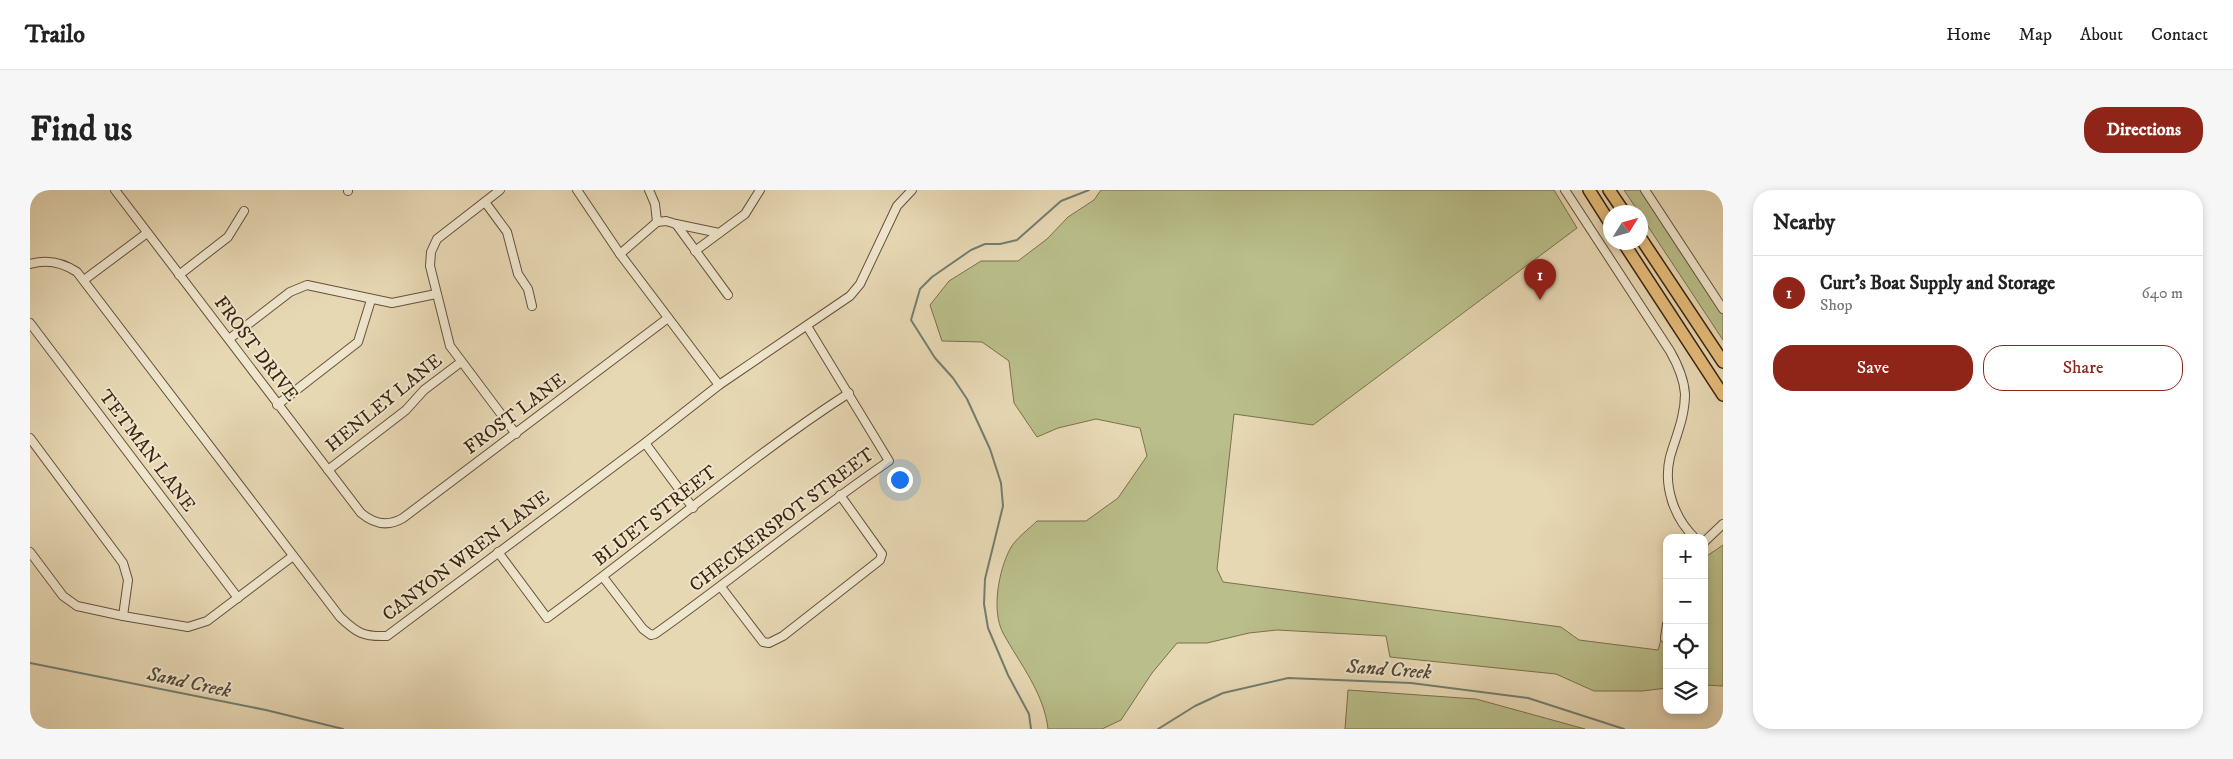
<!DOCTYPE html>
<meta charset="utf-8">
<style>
:root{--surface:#fff;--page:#f6f6f6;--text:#222;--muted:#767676;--line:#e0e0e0;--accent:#8f2418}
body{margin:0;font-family:"IM FELL DW Pica",serif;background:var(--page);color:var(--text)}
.controls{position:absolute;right:15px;bottom:15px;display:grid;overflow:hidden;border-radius:10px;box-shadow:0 2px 8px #0003}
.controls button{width:45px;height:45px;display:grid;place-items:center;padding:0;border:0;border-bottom:1px solid var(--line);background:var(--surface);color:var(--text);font:25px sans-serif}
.compass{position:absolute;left:1573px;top:15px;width:45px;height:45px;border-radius:50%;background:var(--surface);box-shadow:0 2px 8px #0003;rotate:53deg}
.you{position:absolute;left:869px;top:289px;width:18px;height:18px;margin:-12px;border:4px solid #fff;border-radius:50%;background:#1a73e8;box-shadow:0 0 0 8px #1a73e833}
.badge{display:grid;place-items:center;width:32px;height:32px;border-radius:50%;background:var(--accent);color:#fff;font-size:16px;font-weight:700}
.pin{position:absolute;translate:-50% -41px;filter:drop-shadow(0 1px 2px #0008)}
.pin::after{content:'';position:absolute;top:26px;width:18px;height:15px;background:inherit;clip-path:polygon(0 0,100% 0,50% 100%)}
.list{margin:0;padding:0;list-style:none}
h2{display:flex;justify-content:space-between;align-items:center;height:65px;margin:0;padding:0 20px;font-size:21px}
h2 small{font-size:16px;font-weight:400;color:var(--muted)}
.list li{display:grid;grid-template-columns:32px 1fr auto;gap:15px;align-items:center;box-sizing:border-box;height:75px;padding:0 20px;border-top:1px solid var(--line)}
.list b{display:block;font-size:19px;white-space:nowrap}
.list p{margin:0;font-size:16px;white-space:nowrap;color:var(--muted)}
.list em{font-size:16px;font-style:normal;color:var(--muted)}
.actions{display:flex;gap:10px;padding:15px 20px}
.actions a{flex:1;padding:11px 0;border:1px solid var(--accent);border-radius:20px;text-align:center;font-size:18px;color:var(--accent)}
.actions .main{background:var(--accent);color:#fff}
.icon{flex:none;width:28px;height:28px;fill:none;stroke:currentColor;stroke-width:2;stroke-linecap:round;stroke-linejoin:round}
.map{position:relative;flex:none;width:1693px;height:539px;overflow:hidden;border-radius:20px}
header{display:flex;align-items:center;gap:30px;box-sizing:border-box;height:70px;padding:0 25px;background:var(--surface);border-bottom:1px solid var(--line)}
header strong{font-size:24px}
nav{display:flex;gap:28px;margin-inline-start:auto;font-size:18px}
.intro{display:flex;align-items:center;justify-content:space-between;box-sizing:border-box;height:120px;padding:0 30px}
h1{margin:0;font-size:35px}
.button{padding:12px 22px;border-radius:20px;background:var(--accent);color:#fff;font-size:18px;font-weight:700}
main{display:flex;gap:30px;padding:0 30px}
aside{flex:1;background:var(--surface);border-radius:20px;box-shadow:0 2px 8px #0003}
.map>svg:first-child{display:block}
.green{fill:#b9be8a;stroke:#7b714d}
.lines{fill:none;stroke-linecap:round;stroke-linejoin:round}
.stream{stroke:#737e6f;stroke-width:2}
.minor-casing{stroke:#685139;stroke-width:10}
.highway-casing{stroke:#3d2410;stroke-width:14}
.minor{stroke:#efe6ce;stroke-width:8}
.highway{stroke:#e4bc7a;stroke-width:11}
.labels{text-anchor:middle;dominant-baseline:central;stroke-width:4;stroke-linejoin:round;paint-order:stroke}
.street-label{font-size:19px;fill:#3d2410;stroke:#efe6ce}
.water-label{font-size:20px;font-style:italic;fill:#544a38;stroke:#efe6ce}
</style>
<header>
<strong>Trailo</strong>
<nav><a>Home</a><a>Map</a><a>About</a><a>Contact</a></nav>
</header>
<div class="intro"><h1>Find us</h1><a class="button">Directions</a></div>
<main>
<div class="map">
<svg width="1693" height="539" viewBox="0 0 1693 539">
<rect width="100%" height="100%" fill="#e7d8b4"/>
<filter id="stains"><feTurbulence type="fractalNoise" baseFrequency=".004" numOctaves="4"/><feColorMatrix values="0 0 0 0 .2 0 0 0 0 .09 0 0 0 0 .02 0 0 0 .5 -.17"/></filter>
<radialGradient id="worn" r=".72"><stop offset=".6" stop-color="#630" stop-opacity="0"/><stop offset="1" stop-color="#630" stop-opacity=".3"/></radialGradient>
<g class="green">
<path d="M1071 0H1524L1547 38 1283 235 1204 224 1187 379 1193 392 1531 437 1549 450 1628 460 1637 429V498L1612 501H1564L1526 484 1360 467 1356 446 1247 440 1219 443 1177 453H1147L1122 483 1091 530 1072 539H1018C1014 503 990 474 973 443 961 420 969 380 980 359 986 348 999 339 1007 331H1056L1088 308 1117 266 1110 238 1066 229 1028 238 1007 247 984 213 979 171 952 152 912 151 900 115 919 91 951 71H988L1017 49 1038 27 1064 10Z"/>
<path d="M1594 0H1613L1693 119V150Z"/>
<path d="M1693 355V496L1674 495V368Z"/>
<path d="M1318 500 1446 509 1555 539H1315Z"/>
</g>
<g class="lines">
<g class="stream">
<path d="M0 473 236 520 313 539"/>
<path d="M1001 539 999 524 978 485 958 438 954 414 955 389 973 316 971 293 960 259 937 209 923 188 905 168 881 130 890 99 902 87 941 60 955 54H970L987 50 1031 11 1059 0"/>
<path d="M1128 539 1165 516 1193 503 1258 488 1381 493 1498 508 1594 539"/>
</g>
<defs>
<g id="minor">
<path d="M85 0 331 323C344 334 358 337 373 328L638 128"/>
<path d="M470 0 407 49 401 62 400 76 420 156 486 244"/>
<path d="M547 0 590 64 689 195"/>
<path d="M619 0 625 14 627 32 636 31 646 34 698 105"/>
<path d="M1535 0 1640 161C1648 175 1654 188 1655 204 1655 227 1646 246 1640 267 1633 296 1644 328 1665 348"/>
<path d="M1615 0 1693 119"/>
<path d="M318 1V0"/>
<path d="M455 12 477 42 488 84 498 99 502 116"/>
<path d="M646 34 689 43"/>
<path d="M665 61 715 24 730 0"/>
<path d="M590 64 627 32"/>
<path d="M0 74C17 69 32 72 47 82L310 427C327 443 333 447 357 446L615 253 689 195 820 106 830 94 867 16 882 0"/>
<path d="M149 85 198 47 214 21"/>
<path d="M54 90 117 43"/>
<path d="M0 133 208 408"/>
<path d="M199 149 260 102 277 95 362 113 406 104"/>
<path d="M247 215 328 152 341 110"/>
<path d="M0 248 93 373 98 390 93 426"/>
<path d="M615 253 663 318"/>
<path d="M298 280 376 220 394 200 431 172"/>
<path d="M1674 352 1693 334"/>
<path d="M0 362 33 406 47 416 93 426 158 437 177 431 263 366"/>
<path d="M468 362 517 428C619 354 714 271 819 203"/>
<path d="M573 387 613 439 621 445 625 444C704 388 779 326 859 271L777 136"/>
<path d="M691 397 733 452 739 453 753 446 850 370 852 364 810 305"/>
<path d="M1635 448 1637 434"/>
</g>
<g id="highway">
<path d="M1559 0 1580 33"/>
<path d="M1579 0 1594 22"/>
<path d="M1610 47 1693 172"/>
<path d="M1593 52 1693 205"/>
</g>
</defs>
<use href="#minor" class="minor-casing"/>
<use href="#highway" class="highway-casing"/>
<use href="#minor" class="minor"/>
<use href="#highway" class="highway"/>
</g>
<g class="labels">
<g class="street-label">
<text transform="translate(226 159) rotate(53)">FROST DRIVE</text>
<text transform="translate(354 213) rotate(-39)">HENLEY LANE</text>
<text transform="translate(485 224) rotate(-37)">FROST LANE</text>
<text transform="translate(117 261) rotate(53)">TETMAN LANE</text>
<text transform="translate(625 326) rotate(-38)">BLUET STREET</text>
<text transform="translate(752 330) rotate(-37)">CHECKERSPOT STREET</text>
<text transform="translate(436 366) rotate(-37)">CANYON WREN LANE</text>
</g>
<g class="water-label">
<text transform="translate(1359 480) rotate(4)">Sand Creek</text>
<text transform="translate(159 493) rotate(12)">Sand Creek</text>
</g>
</g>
<rect width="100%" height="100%" filter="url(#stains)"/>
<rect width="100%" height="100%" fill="url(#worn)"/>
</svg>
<div class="controls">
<button>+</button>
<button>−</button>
<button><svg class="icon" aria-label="locate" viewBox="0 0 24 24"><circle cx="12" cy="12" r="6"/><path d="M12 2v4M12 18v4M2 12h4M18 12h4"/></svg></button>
<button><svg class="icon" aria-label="layers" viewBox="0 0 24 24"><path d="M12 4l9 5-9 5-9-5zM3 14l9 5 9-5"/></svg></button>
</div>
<svg class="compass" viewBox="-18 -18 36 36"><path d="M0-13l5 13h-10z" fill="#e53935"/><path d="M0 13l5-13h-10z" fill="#767676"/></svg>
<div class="you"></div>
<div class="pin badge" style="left:1510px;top:110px">1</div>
</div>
<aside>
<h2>Nearby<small></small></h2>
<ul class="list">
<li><span class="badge">1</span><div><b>Curt's Boat Supply and Storage</b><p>Shop</p></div><em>640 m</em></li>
</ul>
<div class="actions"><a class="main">Save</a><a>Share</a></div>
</aside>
</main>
